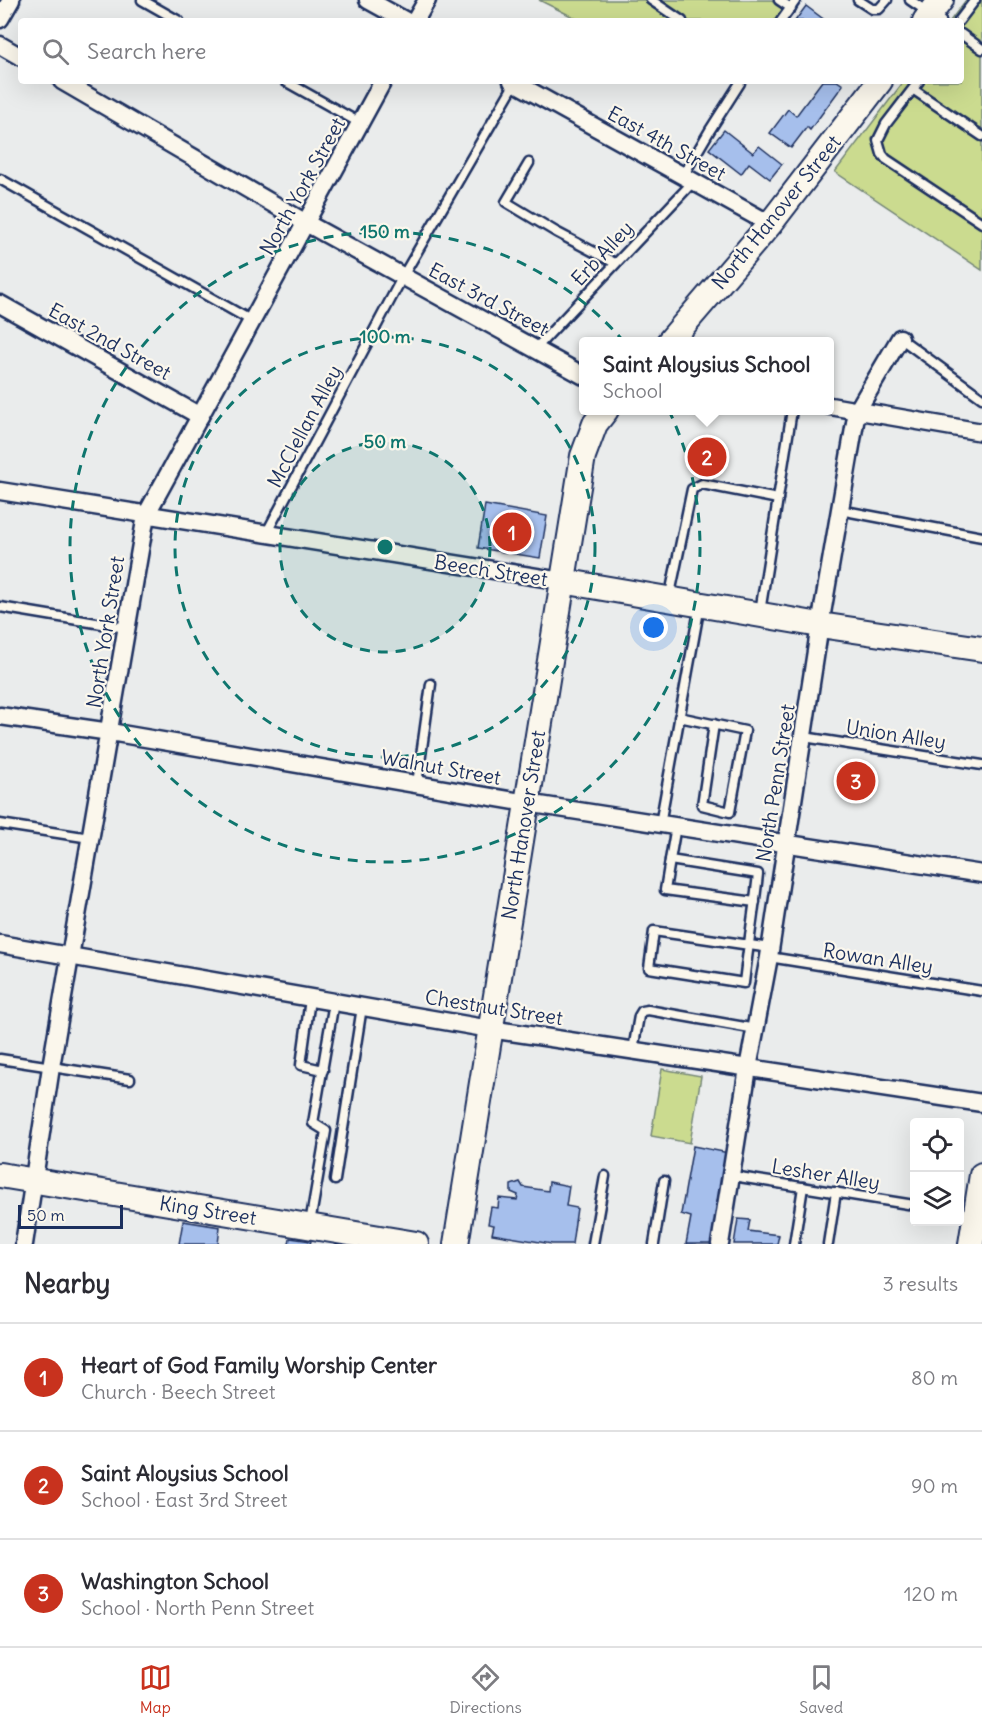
<!DOCTYPE html>
<meta charset="utf-8">
<style>
:root{--surface:#fff;--page:#f2f2f3;--text:#2b2b33;--muted:#7c7c81;--line:#e1e1e2;--accent:#c8321e}
body{margin:0;font-family:Delius,sans-serif;background:var(--page);color:var(--text)}
.controls{position:absolute;right:18px;bottom:18px;display:grid;overflow:hidden;border-radius:6px;box-shadow:0 6px 24px #0002}
.controls button{width:54px;height:54px;display:grid;place-items:center;padding:0;border:0;border-bottom:2px solid var(--line);background:var(--surface);color:var(--text);font:30px sans-serif}
.scale{position:absolute;left:18px;bottom:15px;width:105px;box-sizing:border-box;padding-left:6px;border:3px solid #1b2f5e;border-top:0;font-size:16px;line-height:21px;white-space:nowrap;color:#1b2f5e;-webkit-text-stroke:4px #fbf7ec;paint-order:stroke}
.you{position:absolute;left:654px;top:628px;width:21px;height:21px;margin:-15px;border:4px solid #fff;border-radius:50%;background:#1a73e8;box-shadow:0 0 0 9px #1a73e833}
.badge{display:grid;place-items:center;width:39px;height:39px;border-radius:50%;background:var(--accent);color:#fff;font-size:20px;font-weight:700}
.pin{position:absolute;translate:-50% -50%;border:3px solid #fff;box-shadow:0 2px 6px #0006}
.popup{position:absolute;left:579px;top:337px;width:255px;height:78px;box-sizing:border-box;display:grid;place-content:center;border-radius:6px;background:var(--surface);filter:drop-shadow(0 2px 4px #0005);font-size:20px;white-space:nowrap;color:var(--muted)}
.popup b{font-size:22px;color:var(--text)}
.popup::after{content:'';position:absolute;left:50%;top:100%;margin-left:-12px;border:12px solid transparent;border-top-color:var(--surface)}
.list{margin:0;padding:0;list-style:none}
h2{display:flex;justify-content:space-between;align-items:center;height:78px;margin:0;padding:0 24px;font-size:26px}
h2 small{font-size:20px;font-weight:400;color:var(--muted)}
.list li{display:grid;grid-template-columns:39px 1fr auto;gap:18px;align-items:center;box-sizing:border-box;height:108px;padding:0 24px;border-top:2px solid var(--line)}
.list b{display:block;font-size:22px;white-space:nowrap}
.list p{margin:0;font-size:20px;white-space:nowrap;color:var(--muted)}
.list em{font-size:20px;font-style:normal;color:var(--muted)}
.icon{flex:none;width:33px;height:33px;fill:none;stroke:currentColor;stroke-width:2;stroke-linecap:round;stroke-linejoin:round}
.map{position:relative;flex:none;width:982px;height:1244px;overflow:hidden}
.search{position:absolute;background:var(--surface);box-shadow:0 6px 24px #0002;left:18px;right:18px;top:18px;height:66px;display:flex;align-items:center;gap:15px;box-sizing:border-box;padding:0 21px;border-radius:6px;color:var(--muted);font-size:22px}
.sheet{height:402px;background:var(--surface)}
nav{display:flex;justify-content:space-around;align-items:center;box-sizing:border-box;height:84px;border-top:2px solid var(--line);background:var(--surface);font-size:16px;color:var(--muted)}
nav a{display:grid;justify-items:center;gap:3px}
nav .on{color:var(--accent)}
.map>svg:first-child{display:block}
.green{fill:#cbdb8f;stroke:#738576;stroke-width:1.5}
.building{fill:#a6bfec;stroke:#1b2f5e;stroke-width:1.5}
.lines{fill:none;stroke-linecap:round;stroke-linejoin:round}
.lane-casing{stroke:#1b2f5e;stroke-width:13}
.street-casing{stroke:#1b2f5e;stroke-width:21}
.secondary-casing{stroke:#1b2f5e;stroke-width:28}
.lane{stroke:#fbf7ec;stroke-width:8}
.street{stroke:#fbf7ec;stroke-width:16}
.secondary{stroke:#fbf7ec;stroke-width:24}
.ring{fill:none;stroke:#0f766e;stroke-width:3;stroke-dasharray:10 8}
.labels{text-anchor:middle;dominant-baseline:central;stroke-width:4.5;stroke-linejoin:round;paint-order:stroke}
.street-label{font-size:20px;fill:#1b2f5e;stroke:#fbf7ec}
.centre{fill:#0f766e;stroke:#fbf7ec;stroke-width:3}
.ring-label{font-size:18px;text-anchor:middle;font-weight:bold;fill:#0f766e;stroke:#fbf7ec;stroke-width:4.5;stroke-linejoin:round;paint-order:stroke}
</style>
<div class="map">
<svg width="982" height="1244" viewBox="0 0 982 1244">
<rect width="100%" height="100%" fill="#eaecec"/>
<filter id="ink" filterUnits="userSpaceOnUse"><feTurbulence type="fractalNoise" baseFrequency=".0167" numOctaves="2"/><feDisplacementMap in="SourceGraphic" scale="12" xChannelSelector="R" yChannelSelector="G"/><feConvolveMatrix kernelMatrix="1 2 1 2 8 2 1 2 1" color-interpolation-filters="sRGB"/></filter>
<g filter="url(#ink)">
<g class="green">
<path d="M539 0H801L787 21H581Z"/>
<path d="M966 0H982V270L835 172 904 81H961V21H950Z"/>
<path d="M662 1069 701 1076 690 1143 651 1136Z"/>
</g>
<g class="building">
<path d="M806 6 826 21H795Z"/>
<path d="M822 81H837L843 85 810 130 807 127 791 148 770 133 788 109 796 116Z"/>
<path d="M724 130 753 153 759 146 782 164 770 179 749 163 741 174 709 149Z"/>
<path d="M485 505 547 516 540 558 478 548Z"/>
<path d="M693 1146 729 1153 711 1244H686L691 1217 681 1214Z"/>
<path d="M520 1182 523 1187 548 1191 549 1182 569 1186 566 1206 577 1208 572 1244H552L492 1234 494 1225 488 1224 491 1207 498 1208 499 1198 517 1200 518 1195 511 1192V1185Z"/>
<path d="M738 1219 750 1220 748 1231 779 1235 777 1244H734Z"/>
<path d="M183 1221 220 1227 218 1244H179Z"/>
<path d="M290 1238 311 1241 310 1244H289Z"/>
</g>
<g class="lines">
<defs>
<g id="lane">
<path d="M142 0 179 21"/>
<path d="M651 0 682 21"/>
<path d="M779 0 791 8"/>
<path d="M858 0 872 9H879L887 0"/>
<path d="M910 0 941 21"/>
<path d="M781 21 796 0"/>
<path d="M959 21 975 0"/>
<path d="M961 34 982 49"/>
<path d="M285 81 360 123"/>
<path d="M919 81 886 124 878 140 882 154 886 159 982 223"/>
<path d="M914 90 982 136"/>
<path d="M529 163 506 202 556 232 615 263"/>
<path d="M683 176 710 130 740 83"/>
<path d="M0 179 252 321"/>
<path d="M900 338 982 398"/>
<path d="M536 348 693 182"/>
<path d="M840 510 982 537"/>
<path d="M266 534 403 276 515 83"/>
<path d="M669 599 692 489 702 484 778 499"/>
<path d="M0 607 126 628"/>
<path d="M760 612 792 410"/>
<path d="M679 717 745 731 730 812 702 805 714 724"/>
<path d="M804 737 982 765"/>
<path d="M417 784 431 684"/>
<path d="M0 824 90 838"/>
<path d="M660 824 700 605"/>
<path d="M676 826 670 860 758 874C754 911 748 947 744 983L649 968 654 931 770 948"/>
<path d="M670 860 665 890 755 902"/>
<path d="M769 957 982 991"/>
<path d="M310 999 301 1065 323 1070"/>
<path d="M633 1050 639 1016 642 1011 648 1010 756 1029"/>
<path d="M0 1059 130 1079"/>
<path d="M733 1176 914 1205"/>
<path d="M335 1180 362 1007"/>
<path d="M310 1223 326 1131 313 1123 334 1002"/>
<path d="M593 1244 605 1176"/>
<path d="M654 1244 664 1181"/>
<path d="M794 1244 803 1187"/>
<path d="M828 1244 836 1192"/>
</g>
<g id="street">
<path d="M368 0 406 21"/>
<path d="M0 19 11 0"/>
<path d="M415 21 427 0"/>
<path d="M0 45 21 57"/>
<path d="M62 81 306 223 584 376"/>
<path d="M512 81 770 224"/>
<path d="M0 304 200 416"/>
<path d="M830 406 982 432"/>
<path d="M0 491 562 581"/>
<path d="M0 716 110 732 527 803 982 874"/>
<path d="M0 944 490 1029 982 1103"/>
<path d="M24 1244 51 1067 146 515 383 81"/>
<path d="M720 1244 748 1068 769 957 820 625 857 411 900 338"/>
</g>
<g id="secondary">
<path d="M925 21 941 0"/>
<path d="M669 342 770 224 880 81"/>
<path d="M562 581 820 625 982 649"/>
<path d="M0 1175 416 1244"/>
<path d="M456 1244 583 456 595 424 606 410"/>
<path d="M971 1244 982 1175"/>
</g>
</defs>
<use href="#lane" class="lane-casing"/>
<use href="#street" class="street-casing"/>
<use href="#secondary" class="secondary-casing"/>
<use href="#lane" class="lane"/>
<use href="#street" class="street"/>
<use href="#secondary" class="secondary"/>
</g>
</g>
<circle cx="385" cy="547" r="105" fill="#0f766e" fill-opacity=".12"/>
<g class="ring">
<circle cx="385" cy="547" r="105"/>
<circle cx="385" cy="547" r="210"/>
<circle cx="385" cy="547" r="315"/>
</g>
<g class="labels">
<g class="street-label">
<text transform="translate(667 143) rotate(29)">East 4th Street</text>
<text transform="translate(302 186) rotate(-61)">North York Street</text>
<text transform="translate(776 212) rotate(-51)">North Hanover Street</text>
<text transform="translate(602 253) rotate(-47)">Erb Alley</text>
<text transform="translate(489 299) rotate(28)">East 3rd Street</text>
<text transform="translate(110 341) rotate(29)">East 2nd Street</text>
<text transform="translate(304 426) rotate(-62)">McClellan Alley</text>
<text transform="translate(491 570) rotate(9)">Beech Street</text>
<text transform="translate(105 632) rotate(-81)">North York Street</text>
<text transform="translate(896 734) rotate(9)">Union Alley</text>
<text transform="translate(441 767) rotate(10)">Walnut Street</text>
<text transform="translate(775 783) rotate(-81)">North Penn Street</text>
<text transform="translate(523 825) rotate(-81)">North Hanover Street</text>
<text transform="translate(878 958) rotate(9)">Rowan Alley</text>
<text transform="translate(494 1007) rotate(9)">Chestnut Street</text>
<text transform="translate(826 1174) rotate(9)">Lesher Alley</text>
<text transform="translate(208 1210) rotate(9)">King Street</text>
</g>
</g>
<circle cx="385" cy="547" r="9" class="centre"/>
<g class="ring-label">
<text x="385" y="238">150 m</text>
<text x="385" y="343">100 m</text>
<text x="385" y="448">50 m</text>
</g>
</svg>
<div class="controls">
<button><svg class="icon" aria-label="locate" viewBox="0 0 24 24"><circle cx="12" cy="12" r="6"/><path d="M12 2v4M12 18v4M2 12h4M18 12h4"/></svg></button>
<button><svg class="icon" aria-label="layers" viewBox="0 0 24 24"><path d="M12 4l9 5-9 5-9-5zM3 14l9 5 9-5"/></svg></button>
</div>
<div class="scale">50 m</div>
<div class="you"></div>
<div class="pin badge" style="left:512px;top:532px">1</div>
<div class="pin badge" style="left:707px;top:457px">2</div>
<div class="popup"><b>Saint Aloysius School</b>School</div>
<div class="pin badge" style="left:856px;top:781px">3</div>
<div class="search"><svg class="icon" aria-label="search" viewBox="0 0 24 24"><circle cx="10" cy="10" r="6"/><path d="M15 15l6 6"/></svg>Search here</div>
</div>
<section class="sheet">
<h2>Nearby<small>3 results</small></h2>
<ul class="list">
<li><span class="badge">1</span><div><b>Heart of God Family Worship Center</b><p>Church · Beech Street</p></div><em>80 m</em></li>
<li><span class="badge">2</span><div><b>Saint Aloysius School</b><p>School · East 3rd Street</p></div><em>90 m</em></li>
<li><span class="badge">3</span><div><b>Washington School</b><p>School · North Penn Street</p></div><em>120 m</em></li>
</ul>
</section>
<nav>
<a class="on"><svg class="icon" aria-label="map" viewBox="0 0 24 24"><path d="M3 6l6-2 6 2 6-2v14l-6 2-6-2-6 2zM9 4v14M15 6v14"/></svg>Map</a>
<a><svg class="icon" aria-label="directions" viewBox="0 0 24 24"><path d="M12 3l9 9-9 9-9-9zM9 14v-3h6M13 9l2 2-2 2"/></svg>Directions</a>
<a><svg class="icon" aria-label="saved" viewBox="0 0 24 24"><path d="M7 4h10v16l-5-4-5 4z"/></svg>Saved</a>
</nav>
